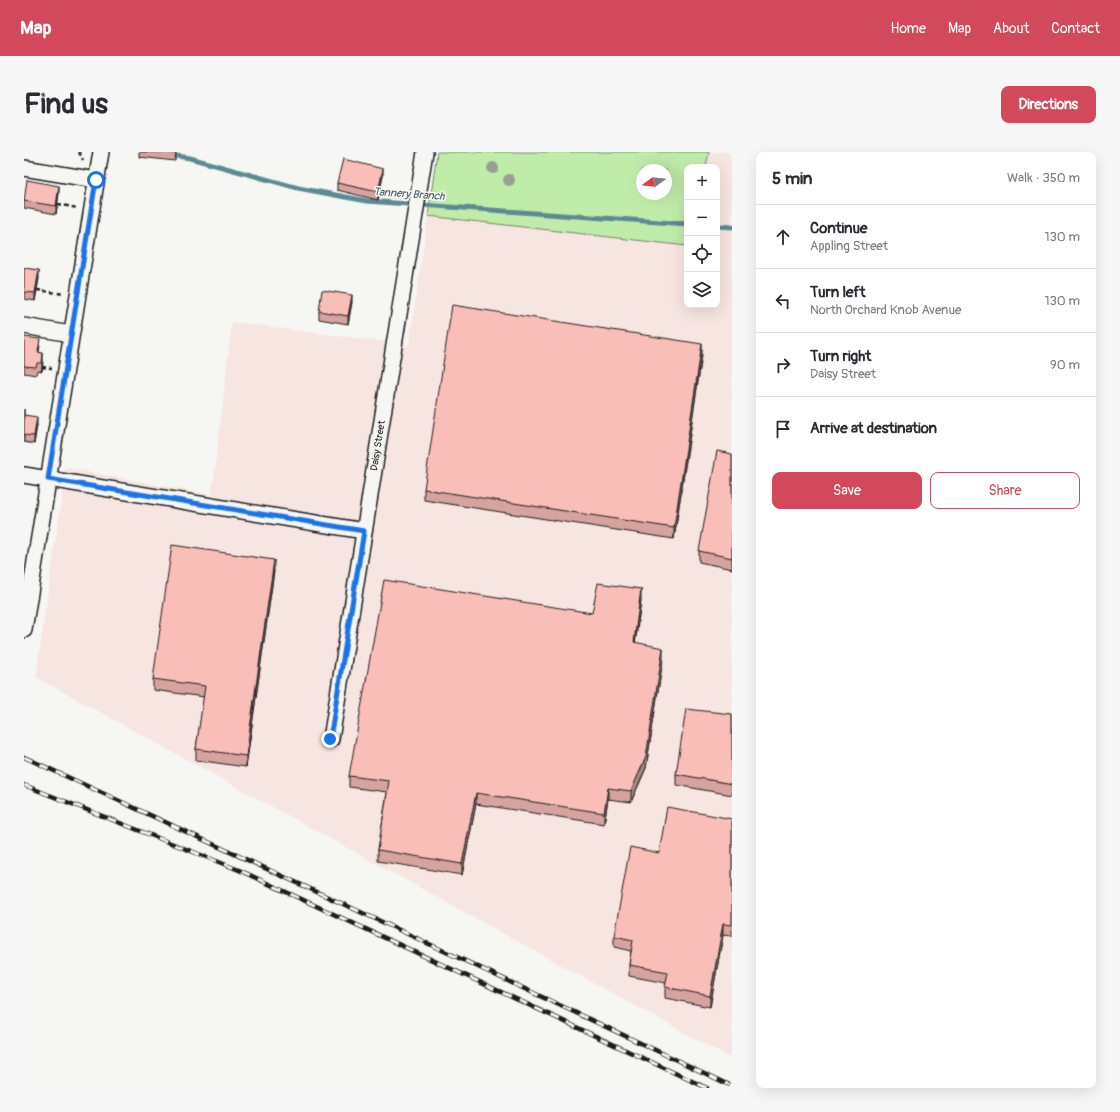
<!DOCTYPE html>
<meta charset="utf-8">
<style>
:root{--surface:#fff;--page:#f7f7f7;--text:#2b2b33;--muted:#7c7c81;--line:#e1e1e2;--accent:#d1495b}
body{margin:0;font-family:Pangolin,sans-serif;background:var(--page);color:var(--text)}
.controls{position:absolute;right:12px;top:12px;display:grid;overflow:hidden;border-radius:8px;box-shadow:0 4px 16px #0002}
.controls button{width:36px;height:36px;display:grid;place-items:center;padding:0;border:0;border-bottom:1px solid var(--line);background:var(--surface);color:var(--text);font:20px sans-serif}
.compass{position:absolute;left:612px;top:12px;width:36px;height:36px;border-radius:50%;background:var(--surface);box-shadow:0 4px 16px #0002;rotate:255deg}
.stop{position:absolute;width:12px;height:12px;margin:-9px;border:3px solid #1a73e8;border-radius:50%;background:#fff}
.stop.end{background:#1a73e8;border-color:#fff;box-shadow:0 1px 4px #0008}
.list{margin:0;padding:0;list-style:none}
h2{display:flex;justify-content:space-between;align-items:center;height:52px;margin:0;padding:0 16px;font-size:17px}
h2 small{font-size:13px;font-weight:400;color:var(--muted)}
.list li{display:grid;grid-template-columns:26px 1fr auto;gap:12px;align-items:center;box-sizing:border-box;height:64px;padding:0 16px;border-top:1px solid var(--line)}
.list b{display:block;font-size:15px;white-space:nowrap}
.list p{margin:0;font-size:13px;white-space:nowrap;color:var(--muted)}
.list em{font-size:13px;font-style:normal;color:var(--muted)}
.actions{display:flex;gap:8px;padding:12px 16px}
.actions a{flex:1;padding:9px 0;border:1px solid var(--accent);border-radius:8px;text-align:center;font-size:14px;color:var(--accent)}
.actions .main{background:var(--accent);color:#fff}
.icon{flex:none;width:22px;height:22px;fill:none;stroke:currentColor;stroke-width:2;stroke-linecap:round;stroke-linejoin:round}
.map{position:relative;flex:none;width:708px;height:936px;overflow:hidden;border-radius:8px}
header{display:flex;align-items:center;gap:24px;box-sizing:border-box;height:56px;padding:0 20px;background:var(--accent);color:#fff}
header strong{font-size:19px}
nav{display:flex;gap:22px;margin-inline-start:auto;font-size:14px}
.intro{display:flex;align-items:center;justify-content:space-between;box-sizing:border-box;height:96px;padding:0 24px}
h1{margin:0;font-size:28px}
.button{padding:10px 18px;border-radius:8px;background:var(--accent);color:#fff;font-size:14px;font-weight:700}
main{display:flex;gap:24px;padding:0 24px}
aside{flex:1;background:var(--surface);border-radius:8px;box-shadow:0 4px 16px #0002}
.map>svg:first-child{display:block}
.built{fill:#f7e5e1}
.green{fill:#c0eca9;stroke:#6e8462;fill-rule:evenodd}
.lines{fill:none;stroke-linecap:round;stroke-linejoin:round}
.stream{stroke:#5c8a94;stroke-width:5}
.minor-casing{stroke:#1c1c1c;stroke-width:18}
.path{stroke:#1c1c1c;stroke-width:2.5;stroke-dasharray:4 3;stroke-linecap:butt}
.minor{stroke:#f6f6f2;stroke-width:15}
.rail-casing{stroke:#1c1c1c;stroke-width:4.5}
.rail{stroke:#f6f6f2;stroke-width:3;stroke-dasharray:9;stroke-linecap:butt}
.tree{fill:#99a093}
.wall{fill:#d7a39e;stroke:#1c1c1c}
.shaded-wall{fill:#af8581;stroke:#1c1c1c}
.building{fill:#fabeb8;stroke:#1c1c1c}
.route{stroke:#1a73e8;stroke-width:5}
.labels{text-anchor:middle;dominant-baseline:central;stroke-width:3;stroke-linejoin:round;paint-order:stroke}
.street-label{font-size:10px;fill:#1c1c1c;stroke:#f6f6f2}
.water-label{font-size:11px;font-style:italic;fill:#415c62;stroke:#f6f6f2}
</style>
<header>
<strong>Map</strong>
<nav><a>Home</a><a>Map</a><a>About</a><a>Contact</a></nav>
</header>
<div class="intro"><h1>Find us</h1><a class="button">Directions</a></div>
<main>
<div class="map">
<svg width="708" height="936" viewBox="0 0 708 936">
<rect width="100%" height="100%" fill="#f6f6f2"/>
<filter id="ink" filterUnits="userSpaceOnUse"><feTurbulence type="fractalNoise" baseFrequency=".025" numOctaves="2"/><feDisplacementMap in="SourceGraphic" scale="8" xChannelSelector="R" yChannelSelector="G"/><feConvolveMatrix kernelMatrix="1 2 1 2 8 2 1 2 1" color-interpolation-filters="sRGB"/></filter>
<g filter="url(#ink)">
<path class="built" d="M685 0H708V907L12 525 42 316 188 343 208 170 385 193 404 64 663 94V153H693V15H682Z"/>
<path class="green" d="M413 0H685L682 15H663V94L404 64ZM618 18H642V42H618Z"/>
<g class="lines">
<g class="stream">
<path d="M146 3 166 6 274 36 343 49 663 72"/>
<path d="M693 74 708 75"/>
</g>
<defs>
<g id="minor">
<path d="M0 16 72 28"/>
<path d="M0 174 47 182"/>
<path d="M0 323 340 379"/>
<path d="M0 478 77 0"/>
<path id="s1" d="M307 587 401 0"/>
</g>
</defs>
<use href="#minor" class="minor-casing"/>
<g class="path">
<path d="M55 0 59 8"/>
<path d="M34 52 53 56"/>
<path d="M13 138 40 142"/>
<path d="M18 215 28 216"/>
</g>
<use href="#minor" class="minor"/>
<defs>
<g id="rail">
<path d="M0 605 356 769 708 934"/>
<path d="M0 633 215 718 683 936"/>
</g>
</defs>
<use href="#rail" class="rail-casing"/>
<use href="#rail" class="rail"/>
</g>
<g class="tree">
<circle cx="469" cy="16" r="6"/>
<circle cx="485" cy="28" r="6"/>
</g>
<g class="wall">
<path d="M115 0H152L151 9 115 5Z"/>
<path d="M359 24 354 48 313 38V31Z"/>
<path d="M35 41 32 62 0 56V48Z"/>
<path d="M0 116 15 126 11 149 0 147Z"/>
<path d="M328 150 324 172 295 167V159Z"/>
<path d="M0 185 16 194 15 200 19 208 18 219 13 218 12 223 0 221Z"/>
<path d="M678 203 650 387 400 348V337Z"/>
<path d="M0 257V263L13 273 10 292 0 290Z"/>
<path d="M708 302V417L675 410V399Z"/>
<path d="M250 419 222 615 172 608V597L180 545 129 538V527Z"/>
<path d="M617 448 611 491 639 507 622 616 607 650 584 647 580 672 452 652 438 723 354 709V698L363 640 325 635V624L568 461Z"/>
<path d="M708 562V643L652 633V622Z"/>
<path d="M708 667V784L699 783 686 855 641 846V835L642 831 605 824V813L607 799 590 795V784L635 701Z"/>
</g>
<g class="shaded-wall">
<path d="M359 17V24L354 48V40Z"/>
<path d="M35 34V41L32 62V54Z"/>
<path d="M15 118V126L11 149V141Z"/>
<path d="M328 143V150L324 172V164Z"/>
<path d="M678 192V203L650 387V376Z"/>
<path d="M19 201V208L18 219V211Z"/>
<path d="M13 265V273L10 292V284Z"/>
<path d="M250 408V419L222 615V604Z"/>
<path d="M617 437V448L610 501V490Z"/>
<path d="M639 496V507L622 616 607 650V639Z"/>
<path d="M584 636V647L580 672V661Z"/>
<path d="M452 641V652L438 723V712Z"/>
<path d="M699 772V783L686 855V844Z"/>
</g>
<g class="building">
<path d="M139 0H151V1Z"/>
<path d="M319 7 359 17 354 40 313 31Z"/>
<path d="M3 28 35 34 32 54 0 49Z"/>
<path d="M0 116 15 118 11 141 0 140Z"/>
<path d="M298 138 328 143 324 164 295 159Z"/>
<path d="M428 153 678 192 650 376 400 337Z"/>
<path d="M0 185 16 187 14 200 19 201 18 211H13L12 215 0 214Z"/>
<path d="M0 263 13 265 10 284 0 283Z"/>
<path d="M693 299 708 302V406L675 399Z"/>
<path d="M148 393 250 408 222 604 172 597 181 534 129 527Z"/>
<path d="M360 428 568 461 574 431 617 437 610 490 639 496 622 605 607 639 584 636 580 661 452 641 438 712 354 698 365 629 325 624Z"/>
<path d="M662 557 708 562V632L652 622Z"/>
<path d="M643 655 708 667V773L699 772 686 844 641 835 644 820 605 813 609 788 590 784 606 695 635 701Z"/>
</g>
</g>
<g class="lines" filter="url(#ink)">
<path class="route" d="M72 28 24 327 340 379 306 587"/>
</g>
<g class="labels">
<g class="street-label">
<text stroke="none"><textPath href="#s1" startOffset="297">Daisy Street</textPath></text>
</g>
<g class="water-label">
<text transform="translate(385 42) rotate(4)">Tannery Branch</text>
</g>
</g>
</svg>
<div class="controls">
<button>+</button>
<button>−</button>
<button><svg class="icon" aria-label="locate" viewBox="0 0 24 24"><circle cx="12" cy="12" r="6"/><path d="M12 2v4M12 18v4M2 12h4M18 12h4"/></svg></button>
<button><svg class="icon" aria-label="layers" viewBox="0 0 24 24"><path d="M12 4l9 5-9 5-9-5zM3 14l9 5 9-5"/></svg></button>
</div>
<svg class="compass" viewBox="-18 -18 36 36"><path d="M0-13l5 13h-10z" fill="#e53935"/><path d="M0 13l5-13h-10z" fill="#7c7c81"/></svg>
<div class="stop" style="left:72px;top:28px"></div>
<div class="stop end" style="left:306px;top:587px"></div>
</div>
<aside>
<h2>5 min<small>Walk · 350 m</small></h2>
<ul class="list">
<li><svg class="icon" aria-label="ahead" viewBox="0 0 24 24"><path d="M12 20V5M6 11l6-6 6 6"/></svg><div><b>Continue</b><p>Appling Street</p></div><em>130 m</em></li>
<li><svg class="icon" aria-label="left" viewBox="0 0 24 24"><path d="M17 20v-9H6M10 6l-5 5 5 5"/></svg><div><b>Turn left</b><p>North Orchard Knob Avenue</p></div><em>130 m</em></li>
<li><svg class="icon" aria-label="right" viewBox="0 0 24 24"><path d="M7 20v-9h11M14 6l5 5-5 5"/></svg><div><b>Turn right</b><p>Daisy Street</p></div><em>90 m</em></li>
<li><svg class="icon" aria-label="arrive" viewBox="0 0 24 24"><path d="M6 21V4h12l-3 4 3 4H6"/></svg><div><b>Arrive at destination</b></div></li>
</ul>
<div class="actions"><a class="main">Save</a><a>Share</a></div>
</aside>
</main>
